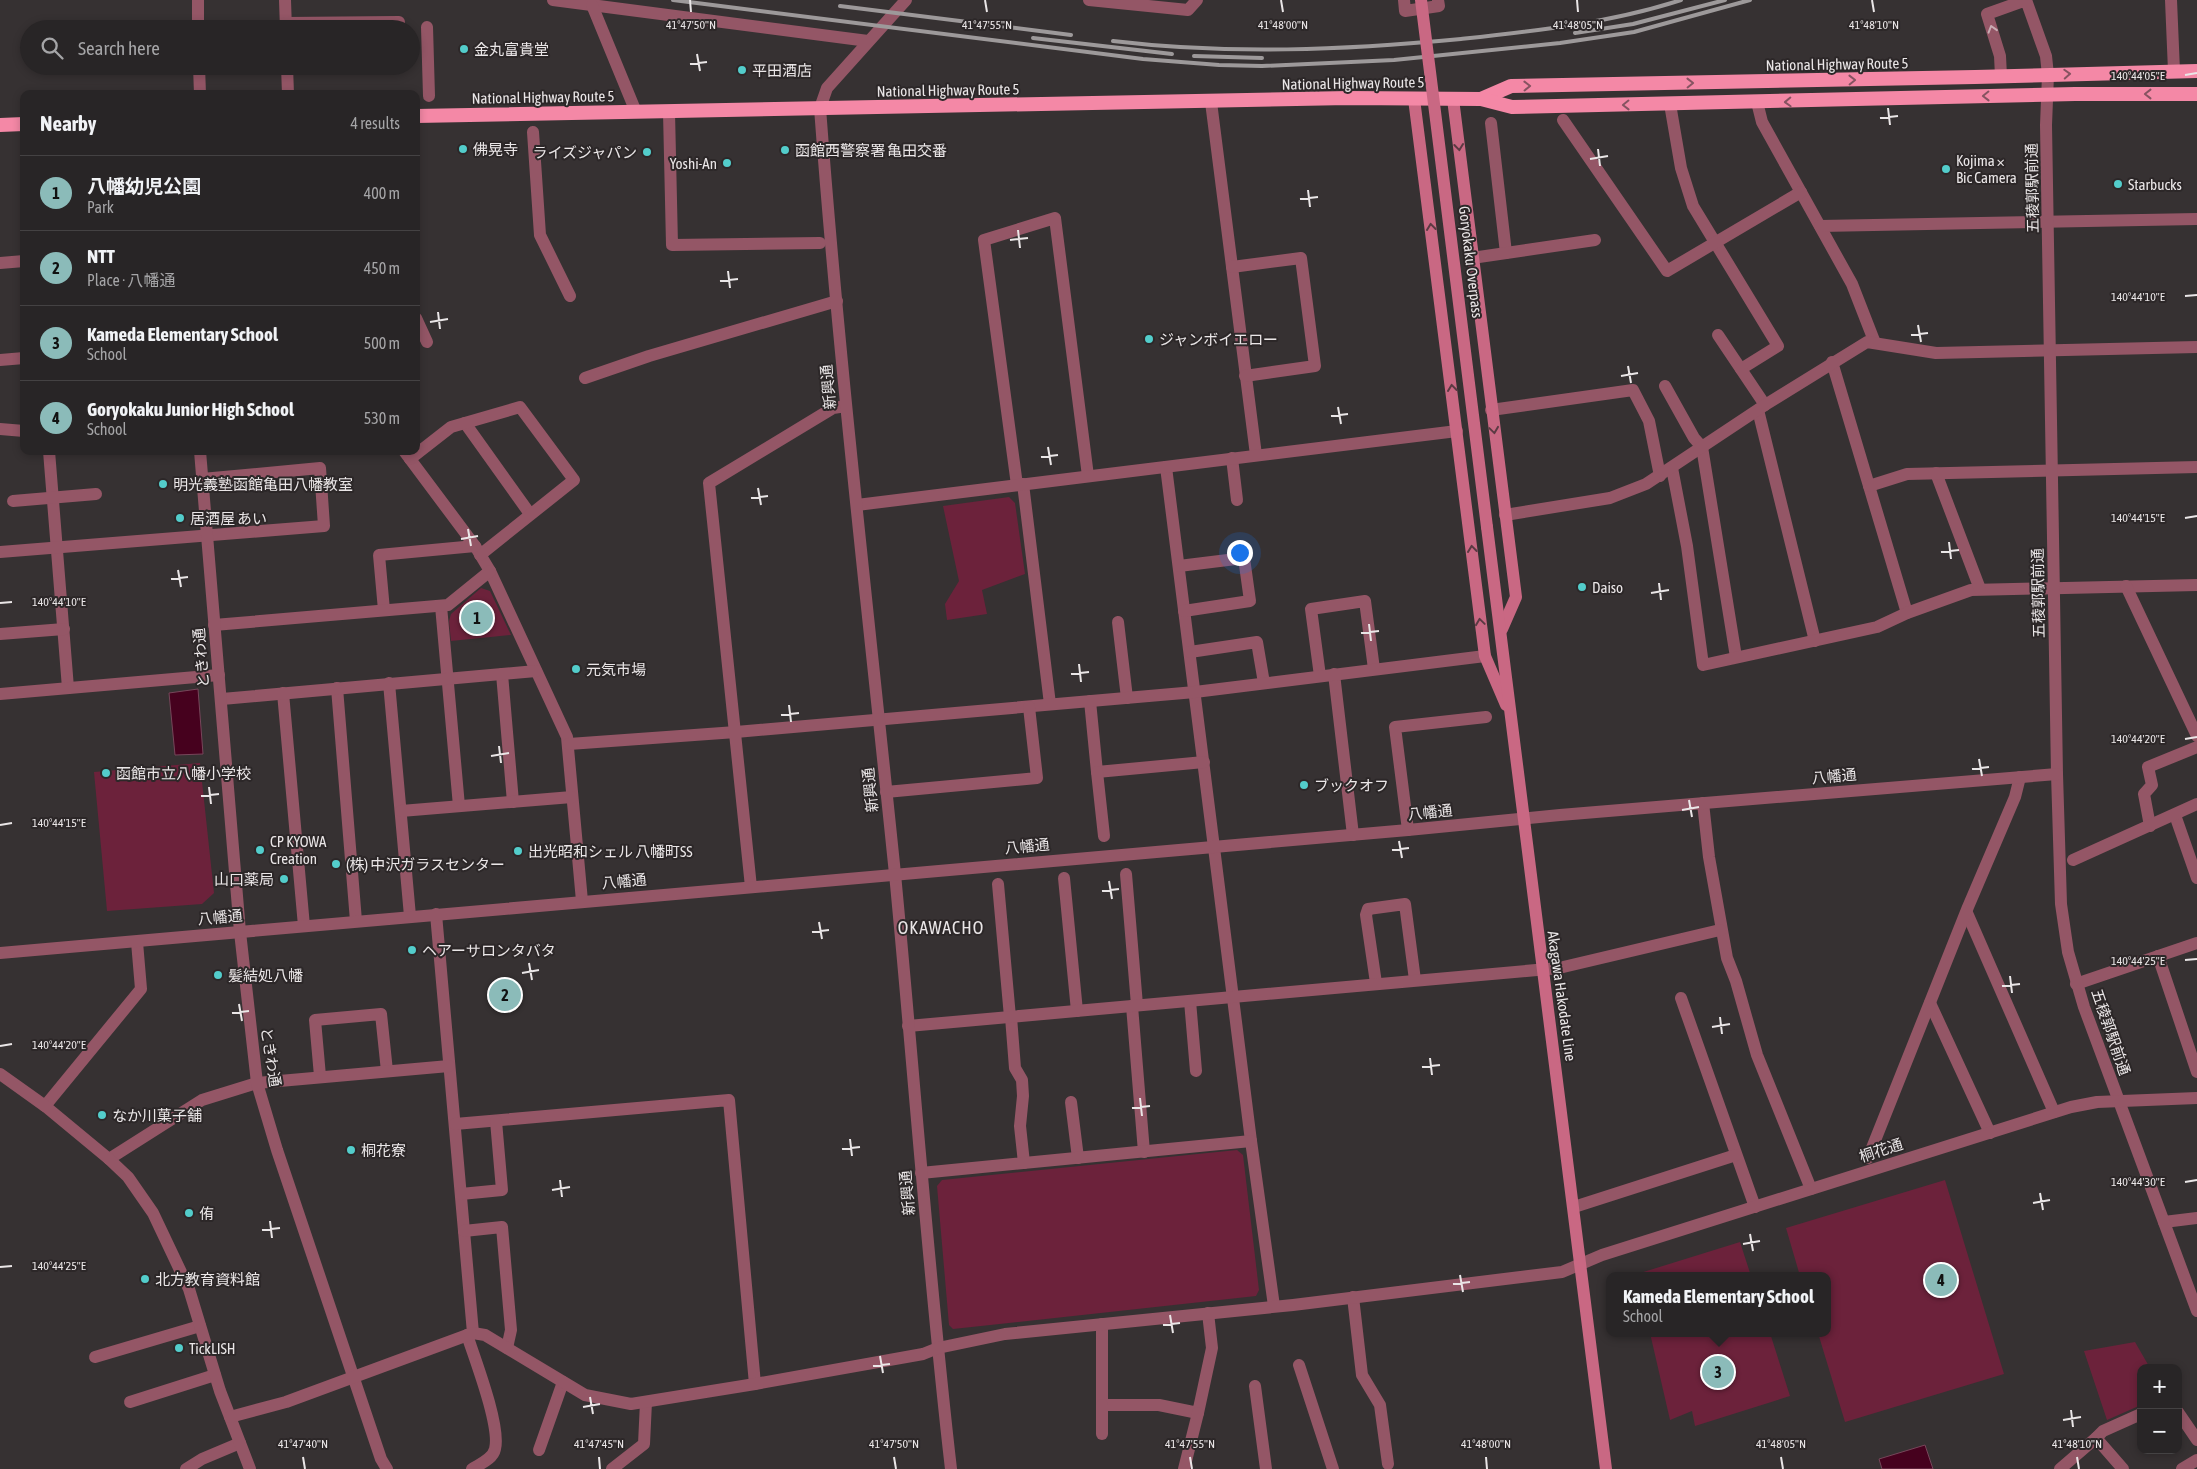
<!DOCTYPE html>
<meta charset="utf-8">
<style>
:root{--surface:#282526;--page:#302d2e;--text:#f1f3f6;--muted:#a5a5a7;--line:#444243;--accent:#8bbbb9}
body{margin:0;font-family:"Asap Condensed","Noto Sans JP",sans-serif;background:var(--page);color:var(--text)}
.controls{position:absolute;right:15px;bottom:15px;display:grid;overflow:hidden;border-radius:10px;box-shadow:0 2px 8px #0003}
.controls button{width:45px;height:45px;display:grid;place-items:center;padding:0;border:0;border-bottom:1px solid var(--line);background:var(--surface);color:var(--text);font:25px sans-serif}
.you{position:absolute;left:1239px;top:552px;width:18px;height:18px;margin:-12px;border:4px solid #fff;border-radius:50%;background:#1a73e8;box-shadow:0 0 0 8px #1a73e833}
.badge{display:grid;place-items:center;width:32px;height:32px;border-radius:50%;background:var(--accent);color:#111;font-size:16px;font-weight:700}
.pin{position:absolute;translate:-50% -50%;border:2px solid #fff;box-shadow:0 1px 5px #0006}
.popup{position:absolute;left:1606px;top:1272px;width:225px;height:65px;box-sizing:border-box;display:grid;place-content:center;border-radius:10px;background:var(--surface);filter:drop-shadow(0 1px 4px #0005);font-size:16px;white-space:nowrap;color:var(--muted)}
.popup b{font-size:19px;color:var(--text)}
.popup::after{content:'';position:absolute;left:50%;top:100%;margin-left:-10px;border:10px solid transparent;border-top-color:var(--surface)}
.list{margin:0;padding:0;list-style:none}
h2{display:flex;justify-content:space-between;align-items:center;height:65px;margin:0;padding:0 20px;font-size:21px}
h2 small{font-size:16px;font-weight:400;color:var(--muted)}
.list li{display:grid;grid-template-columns:32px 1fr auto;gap:15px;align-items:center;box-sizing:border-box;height:75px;padding:0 20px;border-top:1px solid var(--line)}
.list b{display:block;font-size:19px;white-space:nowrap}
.list p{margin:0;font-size:16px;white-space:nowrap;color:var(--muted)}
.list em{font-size:16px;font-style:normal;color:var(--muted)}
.icon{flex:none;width:28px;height:28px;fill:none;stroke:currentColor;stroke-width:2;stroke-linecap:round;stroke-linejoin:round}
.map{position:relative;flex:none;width:2197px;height:1469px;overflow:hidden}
.search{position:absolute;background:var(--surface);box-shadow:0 2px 8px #0003;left:20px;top:20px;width:400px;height:55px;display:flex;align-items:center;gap:12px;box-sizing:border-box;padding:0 18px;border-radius:28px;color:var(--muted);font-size:19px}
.panel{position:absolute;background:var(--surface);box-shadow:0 2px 8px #0003;left:20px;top:90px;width:400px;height:365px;border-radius:10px}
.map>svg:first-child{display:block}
.green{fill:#6c223b}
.water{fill:#46011e;stroke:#77465a}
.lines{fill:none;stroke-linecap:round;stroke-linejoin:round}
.minor{stroke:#945666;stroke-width:12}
.tertiary{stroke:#945666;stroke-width:12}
.secondary{stroke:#c96883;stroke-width:12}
.trunk{stroke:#f488a6;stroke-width:14}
.rail{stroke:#9d999a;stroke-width:4}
.secondary-bridge{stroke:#c96883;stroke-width:12}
.oneway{stroke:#c8acb3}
.oneway2{stroke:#865361}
.oneway3{stroke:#5b3a43}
.ticks{fill:none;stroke:#eae6e7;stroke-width:2}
.poi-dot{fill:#53cdcb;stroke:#2c2728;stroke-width:2}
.labels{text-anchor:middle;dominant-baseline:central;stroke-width:4;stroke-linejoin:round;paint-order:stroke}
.poi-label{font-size:15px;fill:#eae6e7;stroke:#2c2728;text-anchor:start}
.street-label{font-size:15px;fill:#eae6e7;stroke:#2c2728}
.quarter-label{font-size:18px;letter-spacing:1px;fill:#eae6e7;stroke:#2c2728}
.ticks-label{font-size:12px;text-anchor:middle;fill:#eae6e7;stroke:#2c2728;stroke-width:4;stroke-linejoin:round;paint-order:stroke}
</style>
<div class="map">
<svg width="2197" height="1469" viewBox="0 0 2197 1469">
<rect width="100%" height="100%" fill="#363132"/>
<g class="green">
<path d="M1009 497 1015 503 1025 574 982 590 987 614 947 620 945 604 959 581 943 506Z"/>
<path d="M481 588 490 591 511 635 451 641 449 621 451 614Z"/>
<path d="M200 763 214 893 202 904 107 911 94 772Z"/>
<path d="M1237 1150 1243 1155 1259 1290 1256 1296 953 1329 949 1325 937 1186 942 1180Z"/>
<path d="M1945 1180 2004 1374 1845 1422 1818 1333H1827V1276H1800L1786 1228Z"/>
<path d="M1740 1242 1751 1276H1637V1274Z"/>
<path d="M1650 1333H1770L1790 1396 1695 1426 1692 1411 1670 1420Z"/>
<path d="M2135 1342 2150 1368H2141V1405L2107 1420 2084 1351Z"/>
</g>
<g class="water">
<path d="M198 689 203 754 175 755 169 693Z"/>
<path d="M1925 1445 1933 1469H1882L1879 1459Z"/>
</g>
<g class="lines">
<g class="minor">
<path d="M285 0 286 29"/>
<path d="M553 0 868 41"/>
<path d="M1089 0 1188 10 1197 0"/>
<path d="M1404 0 1405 11 1439 6 1438 0"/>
<path d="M2171 0 2174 71"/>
<path d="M592 5 636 112"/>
<path d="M285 23 399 22"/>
<path d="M427 27 429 96"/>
<path d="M287 66 288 94"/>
<path d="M2001 76 2000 56 1987 14 2026 0 2046 56 2048 75"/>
<path d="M1211 102 1256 455"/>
<path d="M1757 102 1762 122 1852 284 1875 343"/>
<path d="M1670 104 1681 168 1693 206 1778 346 1741 369"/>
<path d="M669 112 672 245 820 243"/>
<path d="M1563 120 1667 271 1801 192"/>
<path d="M1491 123 1506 253"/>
<path d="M533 132 540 235 570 296"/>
<path d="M1820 226 2197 219"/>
<path d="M1472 258 1595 240"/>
<path d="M0 263 24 261"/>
<path d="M1232 267 1301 258 1315 366 1245 376"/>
<path d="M416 318 427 342"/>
<path d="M1718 335 1765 405"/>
<path d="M0 360 24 358"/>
<path d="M1832 362 1907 613"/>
<path d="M585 378 649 356 837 301"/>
<path d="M1665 386 1694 438 1702 447 1736 657"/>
<path d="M1491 410 1633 390 1649 421 1660 476"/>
<path d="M1758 410 1815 641"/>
<path d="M465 423 530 514"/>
<path d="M49 451 68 688"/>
<path d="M404 451 475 546 490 571 567 737 582 901"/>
<path d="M1232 458 1237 500"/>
<path d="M410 459 451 427 520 407 574 480 480 555"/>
<path d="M1166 467 1251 1141 1274 1306"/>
<path d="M1672 468 1687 546 1703 665 1877 627 1907 613 1971 590 2197 585"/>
<path d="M1936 473 1980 589"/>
<path d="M1023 484 1050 704"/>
<path d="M1017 485 984 240 1055 218 1088 476"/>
<path d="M1869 486 1907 474 2197 467"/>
<path d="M13 501 96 494"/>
<path d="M857 505 1457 431"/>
<path d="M1505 515 1610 498 1646 484 1765 405 1867 342 1936 353 2197 347"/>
<path d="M0 552 324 526 320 468 202 479"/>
<path d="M1179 566 1244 558 1250 601 1184 611"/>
<path d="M2126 586 2197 736"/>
<path d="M441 606 459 806"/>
<path d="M384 610 379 555 475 546"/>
<path d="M1118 622 1127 698"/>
<path d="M214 625 448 605 490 571"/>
<path d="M0 634 64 629"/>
<path d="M1190 652 1257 642 1264 683"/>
<path d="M502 674 513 802"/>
<path d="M1334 674 1353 835"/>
<path d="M1320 676 1311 609 1365 601 1374 669"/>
<path d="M389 683 410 916"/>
<path d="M337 688 356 921"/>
<path d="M283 693 304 926"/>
<path d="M0 694 219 675"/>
<path d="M222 699 536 671"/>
<path d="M1090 701 1097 772 1204 762"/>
<path d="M569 744 736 732 1195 692 1485 656"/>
<path d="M1097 772 1104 836"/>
<path d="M886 792 1037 778 1029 707"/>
<path d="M1703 803 1709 857 1727 958 1736 981 1757 1055 1811 1189"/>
<path d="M401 811 572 797"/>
<path d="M2175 815 2197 878"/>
<path d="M2150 826 2144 794 2152 785 2148 767 2197 747"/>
<path d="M1408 830 1395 727 1486 717"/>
<path d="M2073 860 2197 804"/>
<path d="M1126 874 1137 1005"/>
<path d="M1064 878 1077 1011"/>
<path d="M998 884 1010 1017"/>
<path d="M751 887 709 483 833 408 846 406"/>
<path d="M1967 913 2054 1112"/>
<path d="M436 914 473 1333"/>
<path d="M2158 956 2197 1072"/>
<path d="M1376 983 1366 915 1368 909 1405 904 1415 980"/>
<path d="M2076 984 2197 943"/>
<path d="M1681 998 1755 1207"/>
<path d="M1190 1001 1196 1071"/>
<path d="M1930 1003 1990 1133"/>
<path d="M1132 1006 1144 1152"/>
<path d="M1011 1017 1015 1068 1022 1080 1023 1096 1020 1126 1024 1163"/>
<path d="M908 1026 1559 968 1720 930"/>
<path d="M320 1076 315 1020 381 1014 387 1071"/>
<path d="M1071 1102 1078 1158"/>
<path d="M45 1106 141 989 137 942"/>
<path d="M455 1124 729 1100 755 1384"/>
<path d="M1868 1158 1968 907 2015 797 2020 777"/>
<path d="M109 1159 202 1100 257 1083 449 1066"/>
<path d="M921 1173 1251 1141"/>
<path d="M461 1194 502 1190 496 1121"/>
<path d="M1574 1207 1736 1155"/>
<path d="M2164 1222 2197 1218"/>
<path d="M464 1231 502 1227 511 1330 507 1348"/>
<path d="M1353 1297 1362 1375 1380 1405 1388 1464"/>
<path d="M1102 1324V1405H1159L1198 1413 1212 1348 1208 1313"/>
<path d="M467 1335C475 1359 501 1427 495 1449 493 1459 480 1464 472 1469"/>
<path d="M95 1357 200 1326"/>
<path d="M1299 1365 1333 1469"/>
<path d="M1255 1386 1266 1469"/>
<path d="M130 1402 215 1375"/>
<path d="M2178 1412 2197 1440"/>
<path d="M1102 1434V1405"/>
<path d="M2096 1438 2103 1431 2141 1414"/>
<path d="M539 1450 563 1382"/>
<path d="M186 1469 202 1459 240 1443"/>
<path d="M612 1469 644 1444 646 1402"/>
<path d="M1184 1469 1198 1413"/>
<path d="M2060 1469 2096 1438 2123 1469"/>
<path d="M2182 1469 2197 1460"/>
</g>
<g class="tertiary">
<path d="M198 0V29"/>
<path d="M906 0 827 88 820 108C839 364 869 619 895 874 914 1072 928 1271 951 1469"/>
<path d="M199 66 200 94"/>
<path d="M2048 75 2046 125 2057 774 2061 904 2068 952 2084 1007 2197 1311"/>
<path d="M0 429 24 431"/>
<path d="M200 451 240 932 257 1083 277 1150 381 1459 387 1469"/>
<path d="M0 953 1408 830 1560 815 2057 774"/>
<path d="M0 1074 45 1106 109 1159 128 1177 153 1213 189 1289 220 1391 250 1469"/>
<path d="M230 1417 286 1402 473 1333 485 1335 585 1395 631 1404 755 1384 923 1354 938 1348 1005 1334 1293 1305 1562 1272 1602 1255 2071 1107 2097 1102 2197 1098"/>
</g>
<g class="secondary">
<path d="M1414 99 1485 656 1506 705"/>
<path d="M1453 99 1516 597 1502 629"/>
<path d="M1487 527 1606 1469"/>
</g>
<g class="trunk">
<path d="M1481 99 1511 86 1975 77 2197 71"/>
<path d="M416 116 1348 98 1481 99 1512 107 2075 94H2197"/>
<path d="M0 125 24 124"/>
</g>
<g class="rail">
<path d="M673 0 1143 59 1219 65 1262 66 1394 60 1560 43 1634 32 1750 0"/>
<path d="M840 6 1071 35"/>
<path d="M1575 33 1633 24 1725 0"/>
<path d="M1033 38 1172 54"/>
<path d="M1113 41C1229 55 1345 50 1461 39 1535 31 1610 23 1681 0"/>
<path d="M1194 56 1262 58"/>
</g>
<path class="secondary-bridge" d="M1421 0 1487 527"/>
</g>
<defs><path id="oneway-chevron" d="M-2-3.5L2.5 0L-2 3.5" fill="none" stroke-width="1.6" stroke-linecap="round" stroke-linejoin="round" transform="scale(1.25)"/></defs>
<use class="oneway" href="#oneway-chevron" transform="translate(1992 29) rotate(-107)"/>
<g class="oneway2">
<use href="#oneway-chevron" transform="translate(2067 74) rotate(-3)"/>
<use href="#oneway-chevron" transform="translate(1852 80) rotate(-1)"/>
<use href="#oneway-chevron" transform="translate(1690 83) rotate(-1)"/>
<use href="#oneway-chevron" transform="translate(1527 86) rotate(-1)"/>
<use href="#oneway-chevron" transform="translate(2148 94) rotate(180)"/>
<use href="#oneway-chevron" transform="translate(1986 96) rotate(179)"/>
<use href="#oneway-chevron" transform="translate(1788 102) rotate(178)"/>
<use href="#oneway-chevron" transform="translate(1626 105) rotate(179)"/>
</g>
<g class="oneway3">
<use href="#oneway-chevron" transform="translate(1459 147) rotate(83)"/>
<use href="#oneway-chevron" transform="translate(1431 227) rotate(-97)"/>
<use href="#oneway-chevron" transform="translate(1452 388) rotate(-97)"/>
<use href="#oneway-chevron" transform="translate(1494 430) rotate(82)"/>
<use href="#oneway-chevron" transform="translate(1472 549) rotate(-97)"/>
<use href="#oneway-chevron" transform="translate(1480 622) rotate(-98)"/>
</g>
<path class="ticks" d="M690 0 691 12M985 0 987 12M1281 0 1283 12M1577 0 1578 12M1872 0 1874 12M697 54 700 71M690 64 707 62M2185 75 2197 73M1888 108 1890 125M1880 118 1898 116M1598 149 1600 166M1590 159 1608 156M1308 190 1310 207M1300 199 1318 197M1018 230 1020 248M1010 240 1028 238M728 271 730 288M720 281 738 279M2185 296 2197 295M438 312 440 329M430 322 448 319M1918 325 1921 342M1911 335 1928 333M1628 366 1631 383M1621 376 1638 373M1338 407 1341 424M1331 416 1348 414M1048 447 1051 465M1041 457 1058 455M758 488 761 505M751 498 768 496M2185 518 2197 516M468 529 471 546M461 539 478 536M1949 542 1951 559M1941 552 1959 550M178 570 181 587M171 579 188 577M1659 583 1661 600M1651 593 1669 590M0 603 12 602M1369 624 1371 641M1361 633 1379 631M1079 664 1081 682M1071 674 1089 672M789 705 791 722M781 715 799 713M2185 739 2197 737M499 746 501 763M491 756 509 753M1979 759 1982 776M1972 769 1989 767M209 787 211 804M201 796 219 794M1689 800 1692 817M1682 810 1699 807M0 825 12 823M1399 841 1402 858M1392 850 1409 848M1109 881 1112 899M1102 891 1119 889M819 922 822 939M812 932 829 930M2185 960 2197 959M529 963 532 980M522 973 539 970M2010 976 2012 993M2002 986 2020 984M239 1004 242 1021M232 1013 249 1011M1720 1017 1722 1034M1712 1027 1730 1024M0 1046 12 1044M1430 1058 1432 1075M1422 1067 1440 1065M1140 1098 1142 1116M1132 1108 1150 1106M850 1139 852 1156M842 1149 860 1147M560 1180 562 1197M2185 1182 2197 1180M552 1190 570 1187M2040 1193 2043 1210M2033 1203 2050 1200M270 1221 272 1238M262 1230 280 1228M1750 1234 1753 1251M1743 1244 1760 1241M0 1267 12 1266M1460 1275 1463 1292M1453 1284 1470 1282M1170 1315 1173 1333M1163 1325 1180 1323M880 1356 883 1373M873 1366 890 1364M590 1397 593 1414M583 1407 600 1404M2071 1410 2073 1427M2063 1420 2081 1417M303 1457 305 1469M599 1457 600 1469M894 1457 896 1469M1190 1457 1192 1469M1486 1457 1487 1469M1781 1457 1783 1469M2077 1457 2079 1469"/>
<g class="poi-dot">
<circle cx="464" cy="49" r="5"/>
<circle cx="742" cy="70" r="5"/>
<circle cx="463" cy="149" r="5"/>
<circle cx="785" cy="150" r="5"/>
<circle cx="647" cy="152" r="5"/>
<circle cx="727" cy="163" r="5"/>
<circle cx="1946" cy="169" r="5"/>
<circle cx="2118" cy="184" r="5"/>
<circle cx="1149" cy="339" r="5"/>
<circle cx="163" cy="484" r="5"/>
<circle cx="180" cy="518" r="5"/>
<circle cx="1582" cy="587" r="5"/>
<circle cx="576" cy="669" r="5"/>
<circle cx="106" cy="773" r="5"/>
<circle cx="1304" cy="785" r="5"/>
<circle cx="260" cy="850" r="5"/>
<circle cx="518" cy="851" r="5"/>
<circle cx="336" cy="864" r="5"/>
<circle cx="284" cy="879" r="5"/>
<circle cx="412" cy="950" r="5"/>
<circle cx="218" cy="975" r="5"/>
<circle cx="102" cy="1115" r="5"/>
<circle cx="351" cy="1150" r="5"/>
<circle cx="189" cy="1213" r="5"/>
<circle cx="145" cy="1279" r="5"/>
<circle cx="179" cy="1348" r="5"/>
</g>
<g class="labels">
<g class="poi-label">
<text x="474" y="49">金丸富貴堂</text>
<text x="752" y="70">平田酒店</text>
<text x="473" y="149">佛晃寺</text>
<text x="795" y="150">函館西警察署 亀田交番</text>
<text x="637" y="152" text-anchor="end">ライズジャパン</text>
<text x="1956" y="160">Kojima ×<tspan x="1956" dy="17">Bic Camera</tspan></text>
<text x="717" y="163" text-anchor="end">Yoshi-An</text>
<text x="2128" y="184">Starbucks</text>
<text x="1159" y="339">ジャンボイエロー</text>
<text x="173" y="484">明光義塾函館亀田八幡教室</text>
<text x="190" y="518">居酒屋 あい</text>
<text x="1592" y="587">Daiso</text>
<text x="586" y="669">元気市場</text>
<text x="116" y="773">函館市立八幡小学校</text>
<text x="1314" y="785">ブックオフ</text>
<text x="270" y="841">CP KYOWA<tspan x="270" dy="17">Creation</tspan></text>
<text x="528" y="851">出光昭和シェル 八幡町SS</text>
<text x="346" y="864">(株) 中沢ガラスセンター</text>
<text x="274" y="879" text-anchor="end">山口薬局</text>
<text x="422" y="950">ヘアーサロンタバタ</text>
<text x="228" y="975">髪結処八幡</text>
<text x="112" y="1115">なか川菓子舗</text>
<text x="361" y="1150">桐花寮</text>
<text x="199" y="1213">侑</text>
<text x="155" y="1279">北方教育資料館</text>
<text x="189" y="1348">TickLISH</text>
</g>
<g class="street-label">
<text transform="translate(1837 64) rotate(-1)">National Highway Route 5</text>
<text transform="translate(1353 83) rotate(-1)">National Highway Route 5</text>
<text transform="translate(948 90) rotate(-1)">National Highway Route 5</text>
<text transform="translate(543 97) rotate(-1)">National Highway Route 5</text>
<text transform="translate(2032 188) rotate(-91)">五稜郭駅前通</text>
<text transform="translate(1471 262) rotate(83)">Goryokaku Overpass</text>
<text transform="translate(828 387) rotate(-95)">新興通</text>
<text transform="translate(2038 593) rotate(-91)">五稜郭駅前通</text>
<text transform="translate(201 658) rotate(-95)">ときわ通</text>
<text transform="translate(1834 776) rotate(-5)">八幡通</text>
<text transform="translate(870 790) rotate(-96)">新興通</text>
<text transform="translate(1430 812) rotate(-6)">八幡通</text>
<text transform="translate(1027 846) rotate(-5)">八幡通</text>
<text transform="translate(624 881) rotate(-5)">八幡通</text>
<text transform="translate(220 917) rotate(-5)">八幡通</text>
<text transform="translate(1562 996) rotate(82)">Akagawa Hakodate Line</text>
<text transform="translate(2111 1032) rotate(71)">五稜郭駅前通</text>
<text transform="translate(271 1057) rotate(81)">ときわ通</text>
<text transform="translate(1881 1150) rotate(-18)">桐花通</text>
<text transform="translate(907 1193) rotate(-95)">新興通</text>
</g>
<g class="quarter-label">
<text x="941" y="927">OKAWACHO</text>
</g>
</g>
<g class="ticks-label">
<text x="691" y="29">41°47'50"N</text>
<text x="987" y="29">41°47'55"N</text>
<text x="1283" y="29">41°48'00"N</text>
<text x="1578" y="29">41°48'05"N</text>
<text x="1874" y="29">41°48'10"N</text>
<text x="2138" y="80">140°44'05"E</text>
<text x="2138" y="301">140°44'10"E</text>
<text x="2138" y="522">140°44'15"E</text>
<text x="59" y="606">140°44'10"E</text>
<text x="2138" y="743">140°44'20"E</text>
<text x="59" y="827">140°44'15"E</text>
<text x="2138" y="965">140°44'25"E</text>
<text x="59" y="1049">140°44'20"E</text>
<text x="2138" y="1186">140°44'30"E</text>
<text x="59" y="1270">140°44'25"E</text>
<text x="303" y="1448">41°47'40"N</text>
<text x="599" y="1448">41°47'45"N</text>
<text x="894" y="1448">41°47'50"N</text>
<text x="1190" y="1448">41°47'55"N</text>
<text x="1486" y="1448">41°48'00"N</text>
<text x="1781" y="1448">41°48'05"N</text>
<text x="2077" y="1448">41°48'10"N</text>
</g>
</svg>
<div class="controls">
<button>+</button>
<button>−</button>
</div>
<div class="you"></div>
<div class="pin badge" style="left:477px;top:618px">1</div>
<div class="pin badge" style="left:505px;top:995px">2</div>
<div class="pin badge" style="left:1718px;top:1372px">3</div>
<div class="popup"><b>Kameda Elementary School</b>School</div>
<div class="pin badge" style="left:1941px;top:1280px">4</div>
<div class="search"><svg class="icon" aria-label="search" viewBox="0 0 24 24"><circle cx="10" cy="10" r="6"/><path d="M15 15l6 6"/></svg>Search here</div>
<section class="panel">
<h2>Nearby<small>4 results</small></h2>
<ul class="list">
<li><span class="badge">1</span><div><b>八幡幼児公園</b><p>Park</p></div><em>400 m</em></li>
<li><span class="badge">2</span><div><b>NTT</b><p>Place · 八幡通</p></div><em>450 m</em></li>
<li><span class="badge">3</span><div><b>Kameda Elementary School</b><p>School</p></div><em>500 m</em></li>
<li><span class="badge">4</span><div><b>Goryokaku Junior High School</b><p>School</p></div><em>530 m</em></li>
</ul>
</section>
</div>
